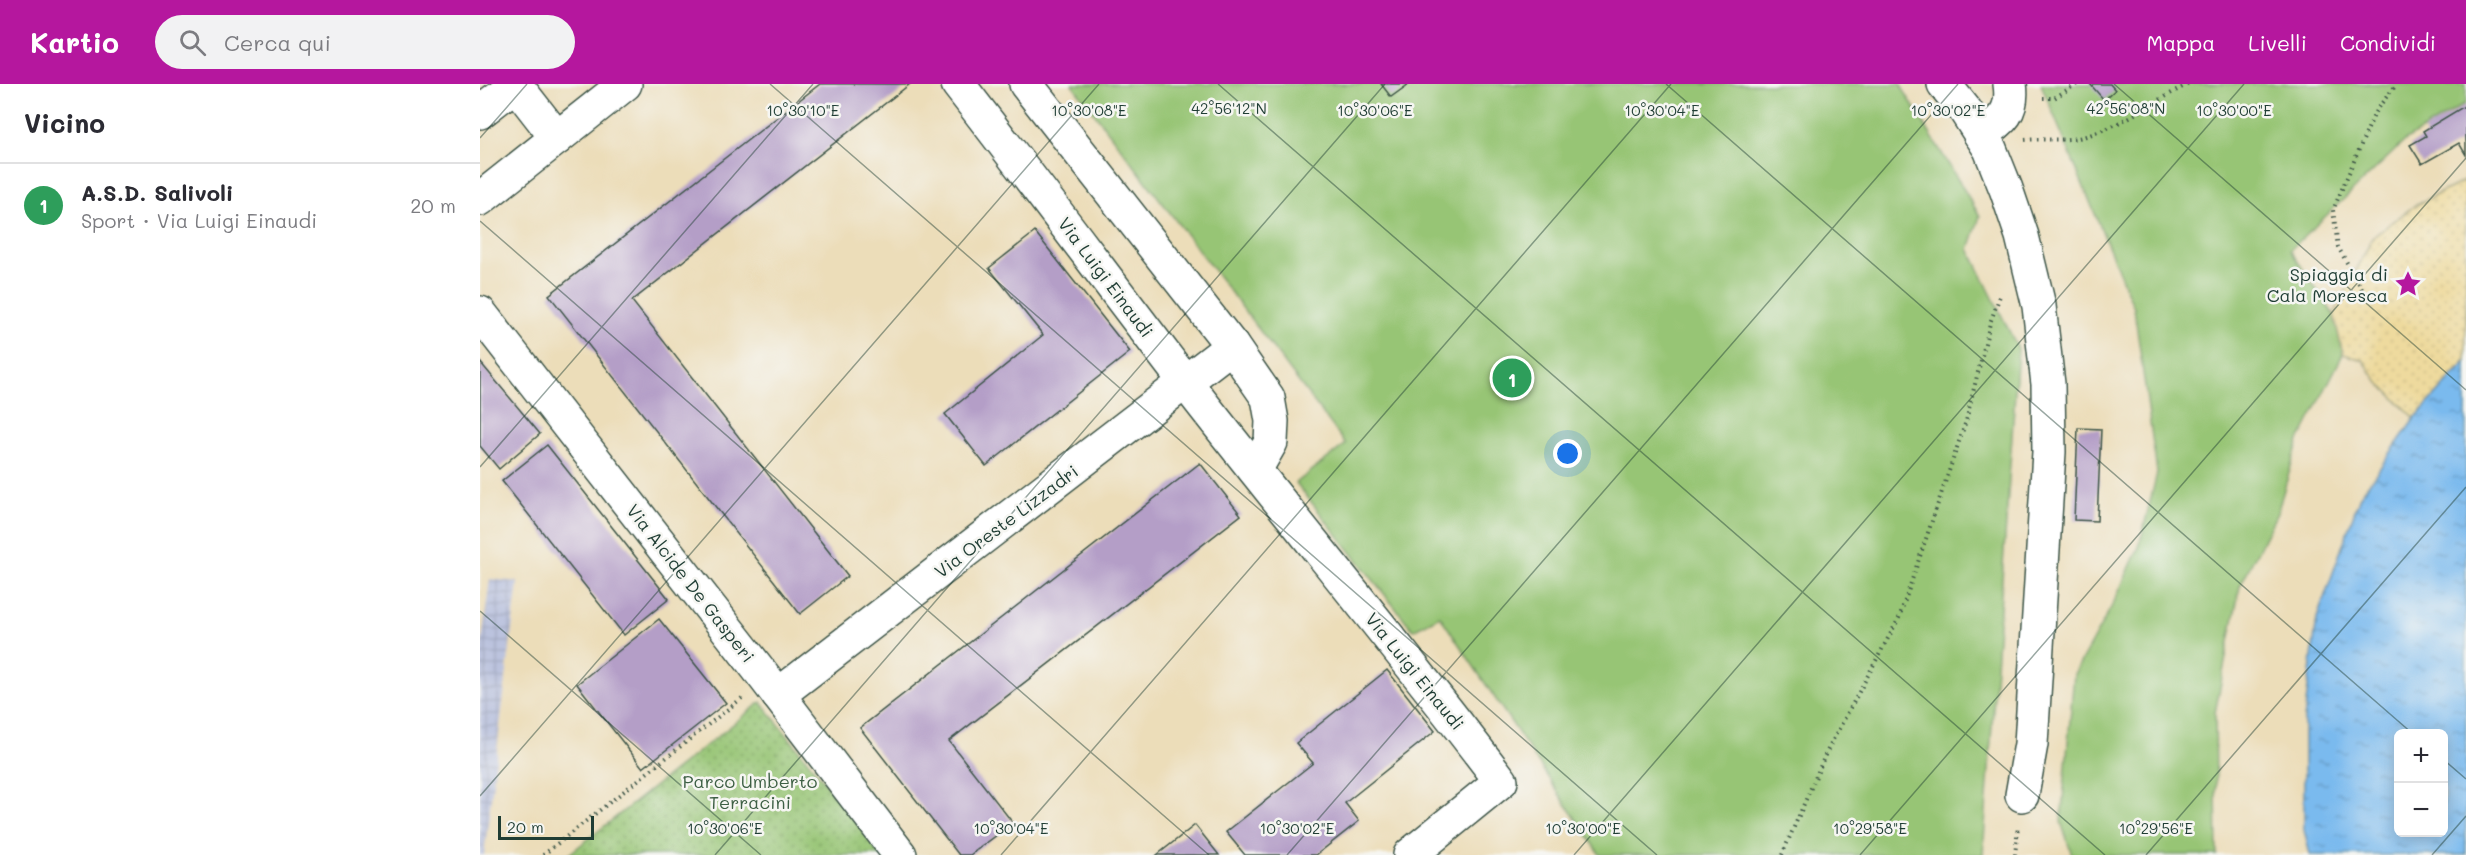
<!DOCTYPE html>
<html lang="it">
<meta charset="utf-8">
<style>
:root{--surface:#fff;--page:#f2f2f3;--text:#2b2b33;--muted:#7c7c81;--line:#e1e1e2;--accent:#b5179e}
body{margin:0;font-family:Mali,sans-serif;background:var(--page);color:var(--text)}
.controls{position:absolute;right:18px;bottom:18px;display:grid;overflow:hidden;border-radius:9px;box-shadow:0 3px 15px #0003}
.controls button{width:54px;height:54px;display:grid;place-items:center;padding:0;border:0;border-bottom:2px solid var(--line);background:var(--surface);color:var(--text);font:30px sans-serif}
.scale{position:absolute;left:18px;bottom:15px;width:96px;box-sizing:border-box;padding-left:6px;border:3px solid #1f3d34;border-top:0;font-size:16px;line-height:21px;white-space:nowrap;color:#1f3d34;-webkit-text-stroke:4px #f6f6f2;paint-order:stroke}
.you{position:absolute;left:1088px;top:370px;width:21px;height:21px;margin:-15px;border:4px solid #fff;border-radius:50%;background:#1a73e8;box-shadow:0 0 0 9px #1a73e833}
.badge{display:grid;place-items:center;width:39px;height:39px;border-radius:50%;background:var(--accent);color:#fff;font-size:20px;font-weight:700}
.pin{position:absolute;translate:-50% -50%;border:3px solid #fff;box-shadow:0 2px 6px #0006}
.list{margin:0;padding:0;list-style:none}
h2{display:flex;justify-content:space-between;align-items:center;height:78px;margin:0;padding:0 24px;font-size:26px}
h2 small{font-size:20px;font-weight:400;color:var(--muted)}
.list li{display:grid;grid-template-columns:39px 1fr auto;gap:18px;align-items:center;box-sizing:border-box;height:84px;padding:0 24px;border-top:2px solid var(--line)}
.list b{display:block;font-size:22px;white-space:nowrap}
.list p{margin:0;font-size:20px;white-space:nowrap;color:var(--muted)}
.list em{font-size:20px;font-style:normal;color:var(--muted)}
.icon{flex:none;width:33px;height:33px;fill:none;stroke:currentColor;stroke-width:2;stroke-linecap:round;stroke-linejoin:round}
.map{position:relative;flex:none;width:1986px;height:771px;overflow:hidden}
header{display:flex;align-items:center;gap:36px;box-sizing:border-box;height:84px;padding:0 30px;background:var(--accent);color:#fff}
header strong{font-size:28px}
nav{display:flex;gap:33px;margin-inline-start:auto;font-size:21px}
.search{width:420px;height:54px;background:var(--page);display:flex;align-items:center;gap:15px;box-sizing:border-box;padding:0 21px;border-radius:33px;color:var(--muted);font-size:22px}
main{display:flex}
aside{flex:1;background:var(--surface)}
.map>svg:first-child{display:block}
.industrial{fill:url(#industrial-grid)}
.grass{fill:#97c574;stroke:#5b8154;stroke-width:1.5}
.sand{fill:url(#sand-dots);stroke:#868c69;stroke-width:1.5}
.park{fill:url(#park-dots);stroke:#5b8154;stroke-width:1.5}
.water{fill:url(#water-ripples);stroke:#4c7c91;stroke-width:1.5;fill-rule:evenodd}
.building{fill:#b49ec7}
.lines{fill:none;stroke-linecap:round;stroke-linejoin:round}
.minor-casing{stroke:#3e5548;stroke-width:36}
.path{stroke:#3e5548;stroke-width:4;stroke-dasharray:1.5 4.5;stroke-linecap:butt}
.minor{stroke:#fff;stroke-width:33}
.ticks{fill:none;stroke:#1f3d34;stroke-width:1.5;stroke-opacity:0.45}
.labels{text-anchor:middle;dominant-baseline:central;stroke-width:5;stroke-linejoin:round;paint-order:stroke}
.poi-label{font-size:18px;fill:#1f3d34;stroke:#f6f6f2;text-anchor:end}
.street-label{font-size:18px;fill:#1f3d34;stroke:#f6f6f2}
.park-label{font-size:18px;fill:#3d5f44;stroke:#f6f6f2}
.ticks-label{font-size:15px;text-anchor:middle;fill:#1f3d34;stroke:#f6f6f2;stroke-width:5;stroke-linejoin:round;paint-order:stroke}
</style>
<header>
<strong>Kartio</strong>
<div class="search"><svg class="icon" aria-label="search" viewBox="0 0 24 24"><circle cx="10" cy="10" r="6"/><path d="M15 15l6 6"/></svg>Cerca qui</div>
<nav><a>Mappa</a><a>Livelli</a><a>Condividi</a></nav>
</header>
<main>
<aside>
<h2>Vicino<small></small></h2>
<ul class="list">
<li><span class="badge" style="background:#2e9e5b">1</span><div><b>A.S.D. Salivoli</b><p>Sport · Via Luigi Einaudi</p></div><em>20 m</em></li>
</ul>
</aside>
<div class="map">
<svg width="1986" height="771" viewBox="0 0 1986 771">
<defs>
<pattern id="industrial-grid" width="8" height="8" patternUnits="userSpaceOnUse" patternTransform="scale(1.5)"><rect width="8" height="8" fill="#bbc3de"/><path d="M0 4h8M4 0v8" fill="none" stroke="#a0a8bf"/></pattern>
<pattern id="sand-dots" width="8" height="8" patternUnits="userSpaceOnUse" patternTransform="scale(1.5)"><rect width="8" height="8" fill="#eeda9e"/><path d="M2 2h.1M6 6h.1" fill="none" stroke="#ccbc89" stroke-width="1.8" stroke-linecap="round"/></pattern>
<pattern id="park-dots" width="8" height="8" patternUnits="userSpaceOnUse" patternTransform="scale(1.5)"><rect width="8" height="8" fill="#97c574"/><path d="M2 2h.1M6 6h.1" fill="none" stroke="#7ba160" stroke-width="1.8" stroke-linecap="round"/></pattern>
<pattern id="water-ripples" width="26" height="14" patternUnits="userSpaceOnUse" patternTransform="scale(1.5)"><rect width="26" height="14" fill="#7abaee"/><path d="M2 4q2-2 4 0t4 0M15 11q2-2 4 0t4 0" fill="none" stroke="#6398c2"/></pattern>
</defs>
<rect width="100%" height="100%" fill="#f6f6f2"/>
<filter id="ink" filterUnits="userSpaceOnUse"><feTurbulence type="fractalNoise" baseFrequency=".0167" numOctaves="2"/><feDisplacementMap in="SourceGraphic" scale="12" xChannelSelector="R" yChannelSelector="G"/><feConvolveMatrix kernelMatrix="1 2 1 2 8 2 1 2 1" color-interpolation-filters="sRGB"/></filter>
<filter id="wash" filterUnits="userSpaceOnUse"><feTurbulence type="fractalNoise" baseFrequency=".008" numOctaves="4" result="noise"/><feDisplacementMap in="SourceGraphic" scale="24" xChannelSelector="R" yChannelSelector="G"/><feGaussianBlur stdDeviation="1.35" result="paint"/><feColorMatrix in="noise" values="0 0 0 0 0 0 0 0 0 0 0 0 0 0 0 0 0 1.4 0 .05"/><feComposite in="paint" operator="in"/></filter>
<g filter="url(#wash)">
<rect width="100%" height="100%" fill="#ecddb9"/>
<path class="industrial" d="M10 495 38 498 4 771H0V571Z"/>
<g class="grass">
<path d="M592 0H1420L1500 132 1489 165 1538 265 1503 771H1120L960 532 933 546 816 399 866 360Z"/>
<path d="M1561 0H1986V19L1926 56 1810 166 1854 231 1863 270 1818 359 1797 429 1760 502 1735 629 1737 771H1592L1581 738 1594 590 1633 520 1659 463 1677 389 1654 224Z"/>
</g>
<path class="sand" d="M1986 96V278L1935 334 1898 298 1883 276 1863 270 1854 231 1893 153 1934 122Z"/>
<path class="park" d="M281 618 402 771H88Z"/>
<path class="water" d="M1986 278V771H1830L1824 746V635L1837 534 1880 412 1935 334ZM1918 650H1964V748H1918Z"/>
<g id="blocks">
<g class="building">
<path d="M340 0H430L152 217 368 492 320 530 69 211Z"/>
<path d="M901 0H929L911 13Z"/>
<path d="M1610 0H1630L1635 6 1624 16Z"/>
<path d="M1986 21V71L1979 59 1942 80 1930 61 1946 52 1943 47Z"/>
<path d="M555 148 650 268 506 382 465 330 563 251 509 184Z"/>
<path d="M0 278 60 350 19 385 0 362Z"/>
<path d="M1598 344 1621 345 1617 437 1594 436Z"/>
<path d="M67 361 189 515 144 551 22 397Z"/>
<path d="M720 379 761 431 469 657 533 739 490 771H479L380 644Z"/>
<path d="M179 535 246 619 163 684 97 600Z"/>
<path d="M907 586 955 647 865 719 879 737 836 771H765L746 748 833 679 816 659Z"/>
<path d="M715 741 739 771H677Z"/>
</g>
</g>
</g>
<g filter="url(#ink)">
<use href="#blocks" fill-opacity="0" stroke="#3e5548" stroke-width="1.5"/>
<g class="lines">
<defs>
<g id="minor">
<path d="M35 0 77 54"/>
<path d="M478 0C555 99 630 200 706 299 810 433 919 562 1021 697L930 771"/>
<path d="M546 0 752 262 788 314 792 337 791 358 775 386"/>
<path d="M1464 0 1485 26 1510 65 1526 105 1542 152 1559 222 1568 300 1569 368 1551 660 1542 711"/>
<path d="M0 28 36 0"/>
<path d="M1500 50C1523 38 1534 27 1530 0"/>
<path d="M0 115 145 0"/>
<path d="M0 229 286 595 420 771"/>
<path d="M298 611 752 262"/>
</g>
</defs>
<use href="#minor" class="minor-casing"/>
<g class="path">
<path d="M1563 14H1574L1597 0"/>
<path d="M1545 56C1565 54 1587 58 1606 52 1643 41 1674 17 1709 0"/>
<path d="M1882 205 1858 163 1853 126 1896 26 1917 0"/>
<path d="M63 771 262 614"/>
<path d="M1302 771 1346 669 1419 534 1486 337 1510 239 1521 209"/>
<path d="M1535 771 1538 742"/>
</g>
<use href="#minor" class="minor"/>
</g>
</g>
<path class="ticks" d="M290 0 1177 771M738 0 1625 771M1186 0 1933 650M1634 0 1986 306M0 54 47 0M0 137 729 771M0 383 333 0M0 527 281 771M1964 676 1986 695M0 712 619 0M235 771 905 0M521 771 1191 0M807 771 1478 0M1094 771 1764 0M1380 771 1986 74M1666 771 1986 403M1952 771 1986 732"/>
<defs>
<symbol id="sight-bare" viewBox="-9 -9 18 18"><path d="M0-6L1.8-2.2L6-1.7L2.9 1.2L3.7 5.4L0 3.3L-3.7 5.4L-2.9 1.2L-6-1.7L-1.8-2.2Z" fill="#b5179e" stroke="#f6f6f2" stroke-width="2.5" paint-order="stroke"/></symbol>
</defs>
<g fill-rule="evenodd">
<use href="#sight-bare" x="1909" y="181" width="38" height="38"/>
</g>
<g class="labels">
<g class="poi-label">
<text x="1908" y="190">Spiaggia di<tspan x="1908" dy="21">Cala Moresca</tspan></text>
</g>
<g class="street-label">
<text transform="translate(626 193) rotate(53)">Via Luigi Einaudi</text>
<text transform="translate(526 437) rotate(-37)">Via Oreste Lizzadri</text>
<text transform="translate(211 499) rotate(52)">Via Alcide De Gasperi</text>
<text transform="translate(935 587) rotate(51)">Via Luigi Einaudi</text>
</g>
<g class="park-label">
<text x="270" y="697">Parco Umberto<tspan x="270" dy="21">Terracini</tspan></text>
</g>
</g>
<g class="ticks-label">
<text x="1646" y="30">42°56'08"N</text>
<text x="749" y="30">42°56'12"N</text>
<text x="323" y="32">10°30'10"E</text>
<text x="609" y="32">10°30'08"E</text>
<text x="895" y="32">10°30'06"E</text>
<text x="1182" y="32">10°30'04"E</text>
<text x="1468" y="32">10°30'02"E</text>
<text x="1754" y="32">10°30'00"E</text>
<text x="245" y="750">10°30'06"E</text>
<text x="531" y="750">10°30'04"E</text>
<text x="817" y="750">10°30'02"E</text>
<text x="1103" y="750">10°30'00"E</text>
<text x="1390" y="750">10°29'58"E</text>
<text x="1676" y="750">10°29'56"E</text>
</g>
</svg>
<div class="controls">
<button>+</button>
<button>−</button>
</div>
<div class="scale">20 m</div>
<div class="you"></div>
<div class="pin badge" style="left:1032px;top:294px;background:#2e9e5b">1</div>
</div>
</main>
